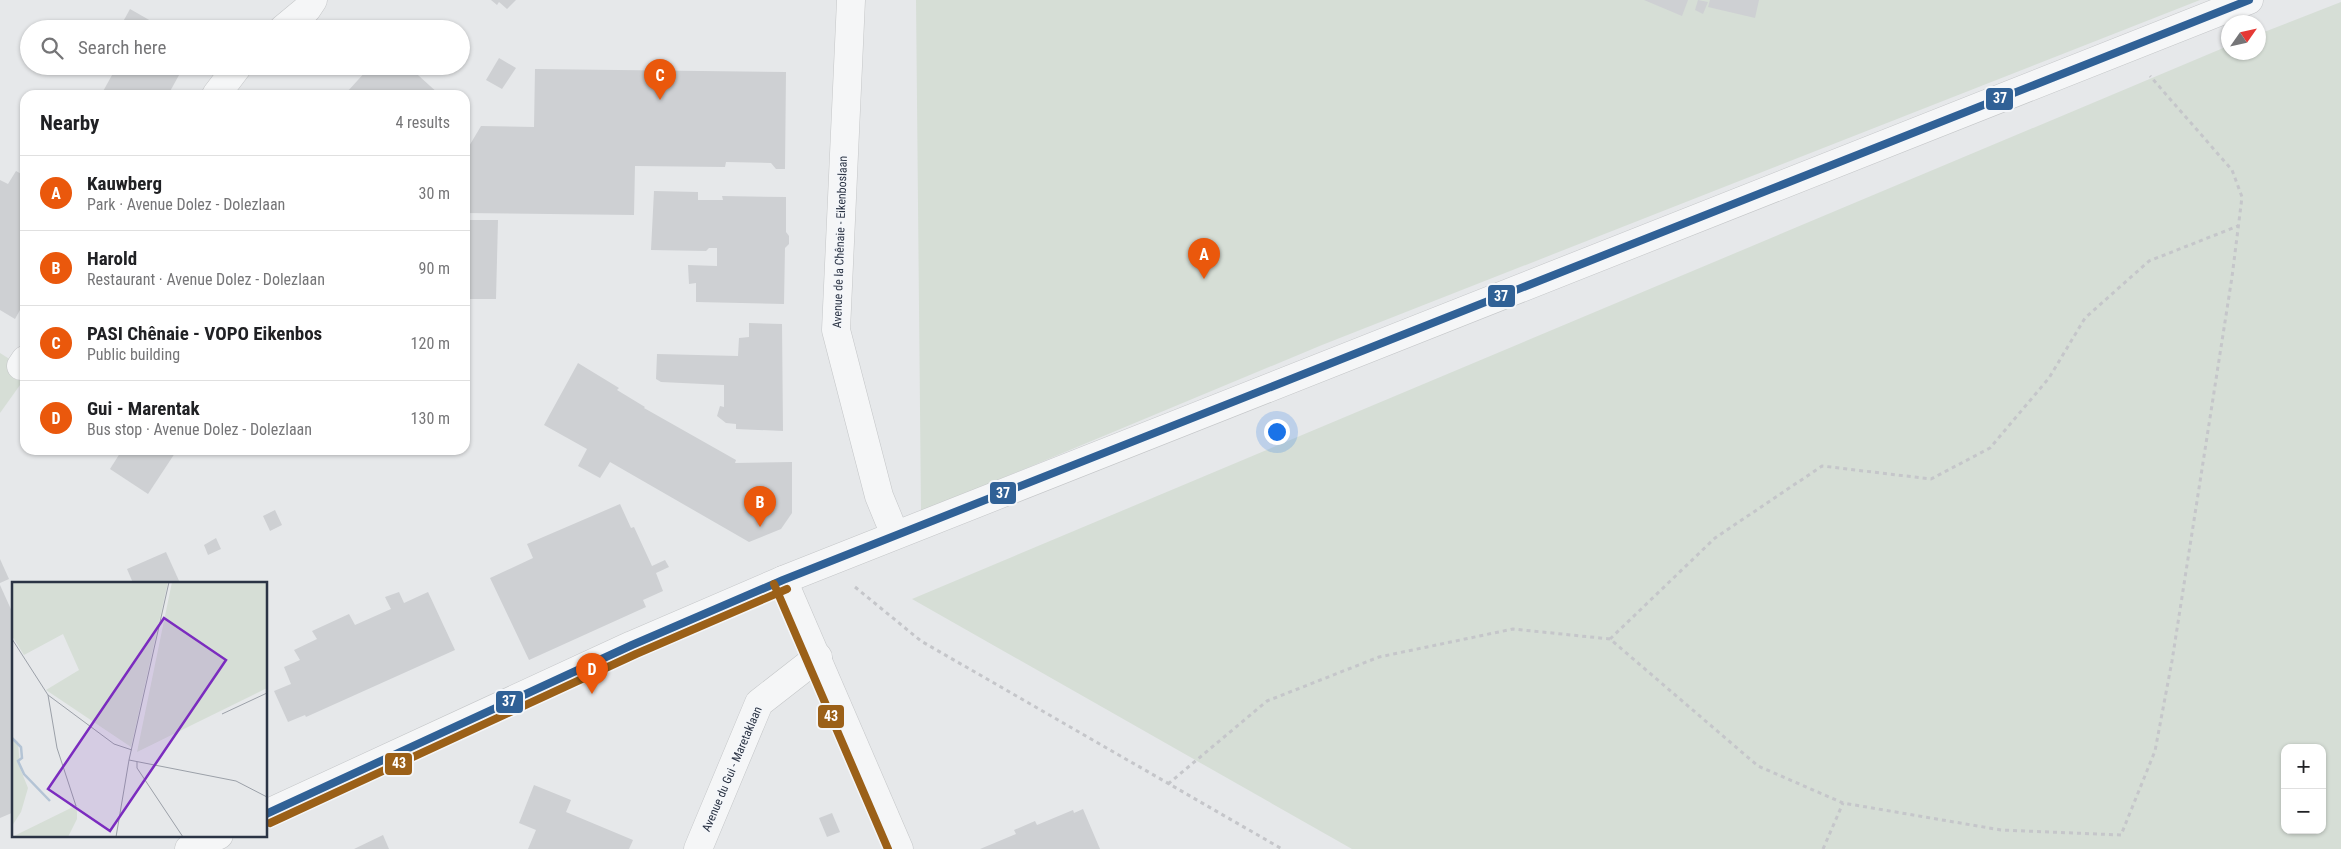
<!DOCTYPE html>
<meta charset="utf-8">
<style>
:root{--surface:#fff;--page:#f6f6f6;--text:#202124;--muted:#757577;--line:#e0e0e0;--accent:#ea580c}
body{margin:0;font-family:"Roboto Condensed",sans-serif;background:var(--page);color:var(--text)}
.controls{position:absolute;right:15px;bottom:15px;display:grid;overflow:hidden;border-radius:10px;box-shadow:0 1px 4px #0004}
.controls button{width:45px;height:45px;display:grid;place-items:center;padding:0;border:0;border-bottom:1px solid var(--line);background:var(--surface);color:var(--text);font:25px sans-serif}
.compass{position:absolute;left:2221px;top:15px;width:45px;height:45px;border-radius:50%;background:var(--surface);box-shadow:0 1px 4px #0004;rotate:56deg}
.you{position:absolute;left:1276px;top:431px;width:18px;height:18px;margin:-12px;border:4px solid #fff;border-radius:50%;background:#1a73e8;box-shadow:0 0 0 8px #1a73e833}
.badge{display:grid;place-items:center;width:32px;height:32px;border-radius:50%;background:var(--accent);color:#fff;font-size:16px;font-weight:700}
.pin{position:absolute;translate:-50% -41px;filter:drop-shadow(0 1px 2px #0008)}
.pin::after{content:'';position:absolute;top:26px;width:18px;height:15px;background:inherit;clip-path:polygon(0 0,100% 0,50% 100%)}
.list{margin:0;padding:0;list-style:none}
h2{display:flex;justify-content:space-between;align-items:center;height:65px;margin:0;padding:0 20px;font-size:21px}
h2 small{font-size:16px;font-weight:400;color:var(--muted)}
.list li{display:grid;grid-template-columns:32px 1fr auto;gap:15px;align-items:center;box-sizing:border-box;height:75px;padding:0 20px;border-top:1px solid var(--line)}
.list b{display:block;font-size:19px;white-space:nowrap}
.list p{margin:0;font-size:16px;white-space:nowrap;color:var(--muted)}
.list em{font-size:16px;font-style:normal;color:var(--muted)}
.icon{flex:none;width:28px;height:28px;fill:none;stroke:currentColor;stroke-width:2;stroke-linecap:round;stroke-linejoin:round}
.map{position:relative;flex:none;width:2341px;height:849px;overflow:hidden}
.search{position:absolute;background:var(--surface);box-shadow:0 1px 4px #0004;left:20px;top:20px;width:450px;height:55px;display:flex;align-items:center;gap:12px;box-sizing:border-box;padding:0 18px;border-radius:28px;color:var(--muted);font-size:19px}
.panel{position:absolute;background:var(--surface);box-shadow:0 1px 4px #0004;left:20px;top:90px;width:450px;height:365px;border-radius:15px}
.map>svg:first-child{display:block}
.green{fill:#d6ded6;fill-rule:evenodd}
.building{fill:#ced0d3}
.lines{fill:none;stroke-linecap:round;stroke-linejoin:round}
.minor-casing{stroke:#c4c6c8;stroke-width:29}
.tertiary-casing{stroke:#c4c6c8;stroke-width:29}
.path{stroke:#c5c6ca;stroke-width:3;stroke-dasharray:4 4;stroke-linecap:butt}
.minor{stroke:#f5f6f7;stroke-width:28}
.tertiary{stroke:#f5f6f7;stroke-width:28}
.bus-1-casing{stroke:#f4f6f9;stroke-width:11}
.bus-2-casing{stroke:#f4f6f9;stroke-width:11}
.bus-1{stroke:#306196;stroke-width:8}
.bus-2{stroke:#9b6018;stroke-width:8}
.labels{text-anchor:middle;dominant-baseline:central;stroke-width:4.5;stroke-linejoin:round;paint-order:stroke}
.street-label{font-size:12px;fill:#2b3445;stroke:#f4f6f9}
.inset-river{fill:none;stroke:#b4c4d5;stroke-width:2.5}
.inset-road{fill:none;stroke:#9ba0a8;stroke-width:1}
.view{fill:#7b2cbf;fill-opacity:0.15;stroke:#7b2cbf;stroke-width:2.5}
.inset-edge{fill:none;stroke:#2b3445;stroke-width:2.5}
.line-badge{stroke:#f4f6f9;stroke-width:2}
.badge-label{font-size:14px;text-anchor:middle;font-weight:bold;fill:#fff}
</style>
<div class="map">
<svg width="2341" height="849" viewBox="0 0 2341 849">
<rect width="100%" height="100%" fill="#e6e8ea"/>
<g class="green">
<path d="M916 0H2200L1322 345 921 512Z"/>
<path d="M2341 2V849H1352L912 599 2190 62 2228 46V52H2258L2259 34ZM2285 748H2322V830H2285Z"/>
<path d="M0 353 11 360 25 378 0 413Z"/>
</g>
<g class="building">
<path d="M491 0H516L507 9 499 2 497 5Z"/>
<path d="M1644 0H1688L1682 16Z"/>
<path d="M1698 0 1708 2 1703 14 1695 10Z"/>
<path d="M1710 0H1759L1755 18 1708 7Z"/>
<path d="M130 9 165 29H119Z"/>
<path d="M499 58 516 68 502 89 486 80Z"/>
<path d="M117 66H184L168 95H101Z"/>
<path d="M362 66H408L440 95H351L348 91 367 70Z"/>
<path d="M535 69 786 72 785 169H776L771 163 726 162 725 167 635 166 634 215 465 213V153L481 126 534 127Z"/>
<path d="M16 171 25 176V185L22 191 25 193V301L15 319 0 310V180L8 184Z"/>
<path d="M654 191 698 192V200H723L722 196 786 197V232L789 236V244L785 248 784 304 696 302V283L689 284 688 265 717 266V248H709L706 251 651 250Z"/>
<path d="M465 220H498L496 299H465Z"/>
<path d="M749 323 782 324 783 431 736 429V424L726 423 717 416 720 406 724 407V385L661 382 656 379 657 354 738 356 739 338 749 337Z"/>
<path d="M578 363 619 388 617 390 645 407 644 408 736 460 735 463 792 462V513L781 529 749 542 610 462 600 478 578 466 587 449 544 425Z"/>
<path d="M122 450H177L148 494 110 469Z"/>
<path d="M620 504 631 528 634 527 652 566 665 560 669 567 656 573 663 591 643 600 646 607 529 660 490 578 533 558 527 544Z"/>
<path d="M275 510 282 525 270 531 263 516Z"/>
<path d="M216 538 221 549 208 555 204 545Z"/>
<path d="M166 552 180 583H133L127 569Z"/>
<path d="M0 559 9 579 0 583Z"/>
<path d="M0 585 14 616V812L0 818Z"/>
<path d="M399 592 404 603 428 592 455 650 306 717 305 715 288 722 274 691 291 684 284 667 300 660 294 650 317 639 312 631 349 614 355 625 391 609 385 597Z"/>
<path d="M534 785 571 800 566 812 633 840 629 849H528L536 830 519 823Z"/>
<path d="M1083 809 1100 849H980L1016 834 1014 830 1035 821 1037 825 1073 810 1074 813Z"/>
<path d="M832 813 840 832 827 837 819 818Z"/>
<path d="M383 835 389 849H354Z"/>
</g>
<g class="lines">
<defs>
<g id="minor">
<path d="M851 0 836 330 879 496 895 535"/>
<path d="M283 29 307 9 313 0"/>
<path d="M216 95 238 66"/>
<path d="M21 366 25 360"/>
<path d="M783 580 899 849"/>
<path d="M698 849 759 703 818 657"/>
</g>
<g id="tertiary">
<path d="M266 814 632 645 783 580 2249 0"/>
<path d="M189 849 219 835"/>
</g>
</defs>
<use href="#minor" class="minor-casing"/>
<use href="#tertiary" class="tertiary-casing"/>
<g class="path">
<path d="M855 587 921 641 1282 849"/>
<path d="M1610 639 1715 538 1822 466 1931 479 1990 448 2049 378 2085 318 2149 261 2238 226"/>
<path d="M1168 784 1267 701 1379 657 1513 629 1610 639 1758 766 1843 803 2001 830 2121 835 2155 751 2172 661 2232 277 2242 197 2232 170 2150 76"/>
<path d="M1823 849 1843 803"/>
</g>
<use href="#minor" class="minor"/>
<use href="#tertiary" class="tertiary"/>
<defs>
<path id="bus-1" d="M266 814 632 645 783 580 2249 0"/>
<g id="bus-2">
<path d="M774 584 888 849"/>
<path d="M270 823 636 654 787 589"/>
</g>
</defs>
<use href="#bus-1" class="bus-1-casing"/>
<use href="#bus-2" class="bus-2-casing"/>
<use href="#bus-1" class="bus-1"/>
<use href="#bus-2" class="bus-2"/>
</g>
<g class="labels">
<g class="street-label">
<text transform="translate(840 242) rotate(-88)">Avenue de la Chênaie - Eikenboslaan</text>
<text transform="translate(732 769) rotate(-67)">Avenue du Gui - Maretaklaan</text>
</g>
</g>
<g transform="translate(12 582)">
<rect width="255" height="255" fill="#e6e8ea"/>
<path d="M0 0H156L119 165 34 108 67 88 51 52 12 73 0 54ZM160 0H255V106L125 170ZM0 155 6 160 8 186 16 206 9 230 0 244ZM65 223V237L56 255H0Z" fill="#d6ded6"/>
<path class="inset-river" d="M0 156 9 165 10 176 6 179 12 192 38 219"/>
<path class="inset-road" d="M0 57 36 113 102 162 120 168M36 113 45 166 64 224M210 132 255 111M117 178 224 199 255 215M125 180V186L171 255M104 255 117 178 157 0"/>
<path class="view" d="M152 36 214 78 98 249 36 207Z"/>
<rect width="255" height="255" class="inset-edge"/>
</g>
<g class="line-badge">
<rect x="1985" y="87" width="29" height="24" rx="5" fill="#306196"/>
<rect x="1487" y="284" width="29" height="24" rx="5" fill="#306196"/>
<rect x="989" y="481" width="28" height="24" rx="5" fill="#306196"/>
<rect x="495" y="690" width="29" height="24" rx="5" fill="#306196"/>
<rect x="817" y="704" width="28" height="25" rx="5" fill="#9b6018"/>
<rect x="384" y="752" width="29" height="24" rx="5" fill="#9b6018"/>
</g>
<g class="badge-label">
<text x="2000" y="103">37</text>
<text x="1501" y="301">37</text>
<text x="1003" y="498">37</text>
<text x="509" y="706">37</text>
<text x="831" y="721">43</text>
<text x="399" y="768">43</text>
</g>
</svg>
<div class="controls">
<button>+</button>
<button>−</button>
</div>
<svg class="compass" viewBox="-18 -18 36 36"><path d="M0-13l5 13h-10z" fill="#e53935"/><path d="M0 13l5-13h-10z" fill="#757577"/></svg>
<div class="you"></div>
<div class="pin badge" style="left:1204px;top:279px">A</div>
<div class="pin badge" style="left:760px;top:527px">B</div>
<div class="pin badge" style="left:660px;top:100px">C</div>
<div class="pin badge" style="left:592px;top:694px">D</div>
<div class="search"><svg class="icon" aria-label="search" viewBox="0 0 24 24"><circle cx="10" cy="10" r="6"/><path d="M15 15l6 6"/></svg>Search here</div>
<section class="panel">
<h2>Nearby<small>4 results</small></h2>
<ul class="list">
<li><span class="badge">A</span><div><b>Kauwberg</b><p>Park · Avenue Dolez - Dolezlaan</p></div><em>30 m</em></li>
<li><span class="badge">B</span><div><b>Harold</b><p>Restaurant · Avenue Dolez - Dolezlaan</p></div><em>90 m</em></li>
<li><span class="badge">C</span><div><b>PASI Chênaie - VOPO Eikenbos</b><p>Public building</p></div><em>120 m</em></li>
<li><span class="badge">D</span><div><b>Gui - Marentak</b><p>Bus stop · Avenue Dolez - Dolezlaan</p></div><em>130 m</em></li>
</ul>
</section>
</div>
